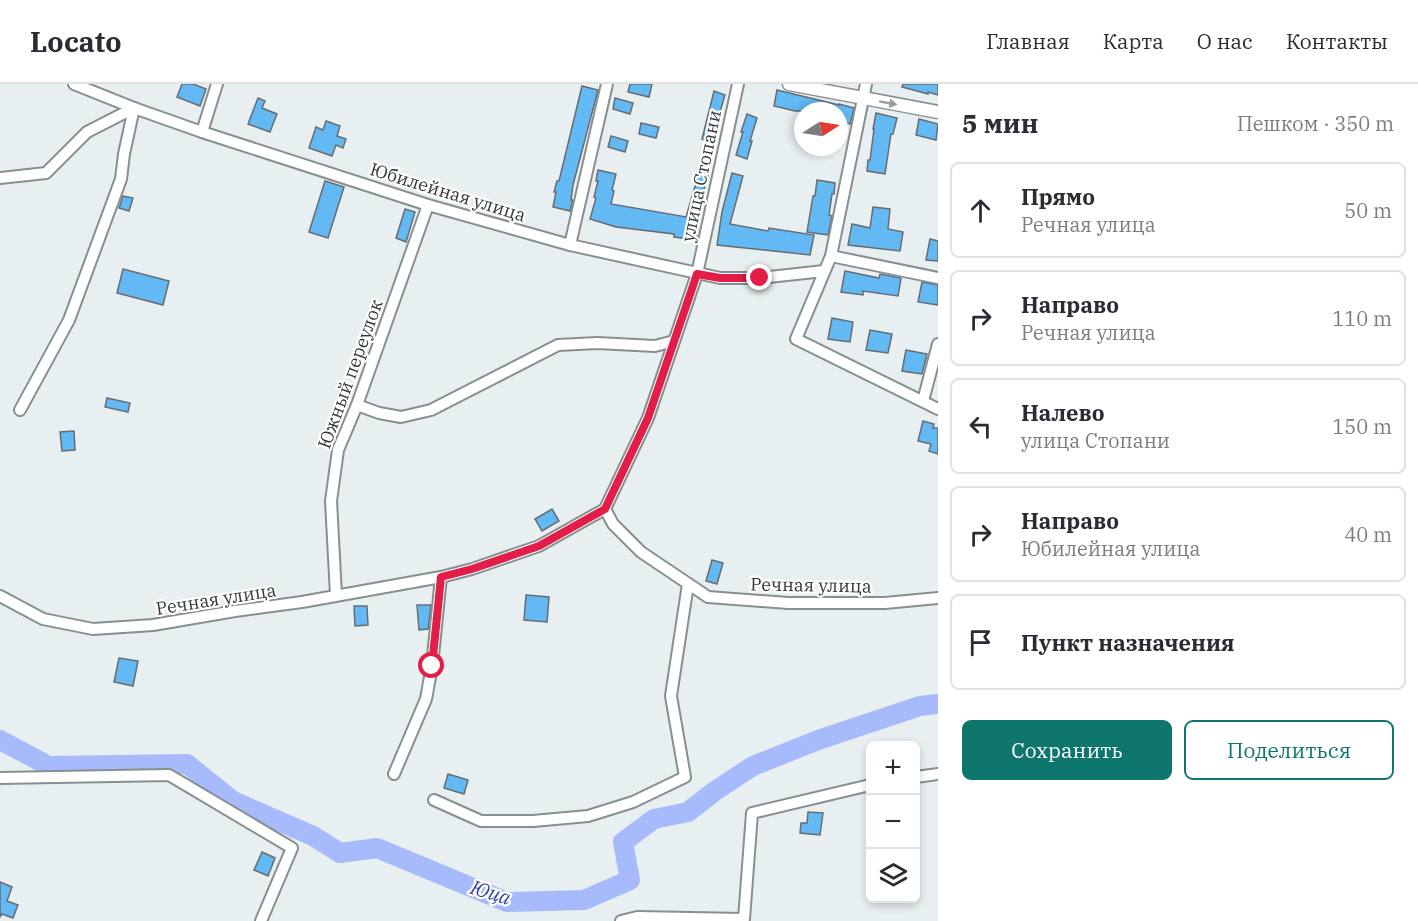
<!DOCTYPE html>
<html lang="ru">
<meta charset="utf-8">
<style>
:root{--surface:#fff;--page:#f7f7f7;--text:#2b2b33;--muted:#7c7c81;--line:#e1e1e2;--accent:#0f766e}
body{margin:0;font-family:"IBM Plex Serif",serif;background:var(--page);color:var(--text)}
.controls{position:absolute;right:18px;bottom:18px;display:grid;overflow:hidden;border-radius:9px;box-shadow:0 3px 9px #0003}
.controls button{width:54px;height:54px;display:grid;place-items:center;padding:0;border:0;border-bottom:2px solid var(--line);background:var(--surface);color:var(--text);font:30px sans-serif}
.compass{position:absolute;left:794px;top:18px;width:54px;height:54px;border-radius:50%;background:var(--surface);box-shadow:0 3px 9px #0003;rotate:78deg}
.stop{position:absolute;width:18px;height:18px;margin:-14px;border:4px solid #e11d48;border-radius:50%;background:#fff}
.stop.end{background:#e11d48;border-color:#fff;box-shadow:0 2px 6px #0008}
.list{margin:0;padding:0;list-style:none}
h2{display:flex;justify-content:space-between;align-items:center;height:78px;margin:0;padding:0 24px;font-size:26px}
h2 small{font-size:20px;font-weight:400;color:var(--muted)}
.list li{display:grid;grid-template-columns:39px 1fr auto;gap:18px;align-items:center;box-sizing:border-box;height:96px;margin:0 12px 12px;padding:0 12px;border:2px solid var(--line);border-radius:9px}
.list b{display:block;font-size:22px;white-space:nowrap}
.list p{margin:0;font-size:20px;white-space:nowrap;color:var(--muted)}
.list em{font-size:20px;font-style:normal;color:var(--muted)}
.actions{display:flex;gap:12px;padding:18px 24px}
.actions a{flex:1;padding:14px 0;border:2px solid var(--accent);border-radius:9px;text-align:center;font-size:21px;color:var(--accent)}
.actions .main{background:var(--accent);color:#fff}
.icon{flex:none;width:33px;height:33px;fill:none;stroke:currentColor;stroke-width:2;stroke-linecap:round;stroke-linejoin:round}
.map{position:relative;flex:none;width:938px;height:837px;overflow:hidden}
header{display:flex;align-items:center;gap:36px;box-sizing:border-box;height:84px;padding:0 30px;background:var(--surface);border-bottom:2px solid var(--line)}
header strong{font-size:28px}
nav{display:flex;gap:33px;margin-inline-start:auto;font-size:21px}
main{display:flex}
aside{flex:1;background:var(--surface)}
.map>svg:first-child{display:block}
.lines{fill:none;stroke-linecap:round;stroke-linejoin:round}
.river{stroke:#a6bafc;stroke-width:20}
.building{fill:#62b9f4;stroke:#676c70;stroke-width:1.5}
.minor-casing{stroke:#888f90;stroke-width:14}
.tertiary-casing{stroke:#888f90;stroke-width:15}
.minor{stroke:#fff;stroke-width:10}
.tertiary{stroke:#fff;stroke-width:12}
.oneway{fill:#9a9b9c}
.route{stroke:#e11d48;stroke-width:8}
.labels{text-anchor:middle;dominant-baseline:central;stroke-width:4.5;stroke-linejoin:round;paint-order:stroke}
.street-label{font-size:18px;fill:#343738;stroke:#fff}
.water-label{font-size:20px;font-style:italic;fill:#3546a3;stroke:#fff}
</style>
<header>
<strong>Locato</strong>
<nav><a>Главная</a><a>Карта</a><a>О нас</a><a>Контакты</a></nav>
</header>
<main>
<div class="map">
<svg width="938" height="837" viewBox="0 0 938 837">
<rect width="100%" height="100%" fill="#e8eff1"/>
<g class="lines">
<path class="river" d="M0 656 49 682 187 680 233 717 313 752 340 769 377 764 507 818 584 816 630 796 623 758 654 735 688 728 715 707 753 682 818 656 920 622 938 620"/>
</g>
<g class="building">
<path d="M182 0H193L206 5 200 22 177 13Z"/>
<path d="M630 0H652L649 13 628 8Z"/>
<path d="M903 0H938V11L928 8V10L902 3Z"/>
<path d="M582 2 598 6 573 101 571 116H573L570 127 553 123 556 108H554L557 97H559Z"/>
<path d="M777 6 839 21V20L854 24 850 40 839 37V27H795L774 22Z"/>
<path d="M714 7 725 11 716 41H718L712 59 702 55Z"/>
<path d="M258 14 265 17 262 24 277 30 270 48 248 40Z"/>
<path d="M615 14 633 19 630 30 613 25Z"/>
<path d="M876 29 897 34 893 50H891L885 90 867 87 868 76H870L874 45H873Z"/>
<path d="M747 30 757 34 750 57H752L747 75 736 71 743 48H741Z"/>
<path d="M919 35 938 40 936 56 916 51Z"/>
<path d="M326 37 340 42 337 52 346 55 343 64 336 61 332 72 309 64 316 43 323 46Z"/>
<path d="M641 39 659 43 656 54 639 50Z"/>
<path d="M611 52 628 57 625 68 608 63Z"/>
<path d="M699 82 710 85 701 115H703L697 136H699L696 156 674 153V150L616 143 590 135 596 114 594 113 598 97H596L598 86 616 90 612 106 614 107 611 120 686 133 696 99H694Z"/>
<path d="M732 89 743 92 730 140 768 147 769 144 814 151 810 171 717 161 722 128Z"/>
<path d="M817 96 835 99 834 110H832L829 131 832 132 828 151 807 148 813 112H815Z"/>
<path d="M325 97 344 103 328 154 309 148Z"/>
<path d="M123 112 133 114 129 127 119 124Z"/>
<path d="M873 123 890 125 888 145 903 148 900 167 848 161 852 140 870 144Z"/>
<path d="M405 125 415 128 406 158 396 154Z"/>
<path d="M930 155 938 157V177L926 176Z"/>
<path d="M123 185 169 197 163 221 117 209Z"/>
<path d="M845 187 879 194 880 190 901 194 898 212 863 207V211L841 208Z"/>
<path d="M922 198 938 201V221L918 218Z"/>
<path d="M832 234 853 238 850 258 828 255Z"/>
<path d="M870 246 892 250 888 269 866 266Z"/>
<path d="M906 266 927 270 922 290 902 287Z"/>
<path d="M107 314 130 319 128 328 105 323Z"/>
<path d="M923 337 934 340 933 344H938V370L929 367 931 360 918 357Z"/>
<path d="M74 347 75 366 62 367 60 348Z"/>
<path d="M552 425 559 437 542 447 535 435Z"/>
<path d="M712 476 723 479 717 500 706 497Z"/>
<path d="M526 511 549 513 547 538 524 536Z"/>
<path d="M417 521H431L428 545 419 546Z"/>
<path d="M354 522H367L368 541 355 542Z"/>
<path d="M119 574 138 577 133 602 114 598Z"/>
<path d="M448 690 468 696 464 710 444 704Z"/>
<path d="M808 728 823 729 820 751 800 749 801 739H807Z"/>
<path d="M262 768 275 774 268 792 254 786Z"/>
<path d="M0 798 12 803 7 817 18 821 13 834 2 830 0 833Z"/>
</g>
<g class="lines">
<defs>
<g id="minor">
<path d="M74 0 134 24 202 48 428 121 570 161 720 194H760L824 187"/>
<path d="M866 0 831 172 796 255 938 325"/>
<path d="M202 48 217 0"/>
<path d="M0 94 46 89 87 48 134 24"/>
<path d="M570 161 607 0"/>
<path d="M831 172 938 194"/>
<path d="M923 317 938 260"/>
<path d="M357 321 379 329 401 333 431 326 558 261 597 259 655 262 674 257"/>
<path d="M20 326 69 236 121 95 124 70 134 24"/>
<path d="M605 425 648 334 697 190 738 0"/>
<path d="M336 511 331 417 338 366 357 321 428 121"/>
<path d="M0 512 43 535 93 545 153 541 235 527 302 518 441 493 472 485 539 462 605 425 613 440 641 468 708 513 788 519H885L938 514"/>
<path d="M394 690 426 615 432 582 441 493"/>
<path d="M916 693 938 690"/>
<path d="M0 694 169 691 292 764 261 837"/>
<path d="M434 716 481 737H533L588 732 633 718 685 693 671 612 688 500"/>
<path d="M621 837 637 833 744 835 752 729 870 701"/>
</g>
<path id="tertiary" d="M789 0 938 28"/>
</defs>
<use href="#minor" class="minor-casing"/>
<use href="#tertiary" class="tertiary-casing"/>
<use href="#minor" class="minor"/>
<use href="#tertiary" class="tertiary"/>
</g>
<defs><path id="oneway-solid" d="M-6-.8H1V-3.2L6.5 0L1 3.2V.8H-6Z" transform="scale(1.5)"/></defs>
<use class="oneway" href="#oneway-solid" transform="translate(888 19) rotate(10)"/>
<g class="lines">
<path class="route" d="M432 582 441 493 472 485 539 462 605 425 648 334 697 190 720 194H760"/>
</g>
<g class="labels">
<g class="street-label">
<text transform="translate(701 92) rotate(-78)">улица Стопани</text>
<text transform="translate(448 108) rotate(17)">Юбилейная улица</text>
<text transform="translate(350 290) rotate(-70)">Южный переулок</text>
<text transform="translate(811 501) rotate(1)">Речная улица</text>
<text transform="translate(216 515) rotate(-9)">Речная улица</text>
</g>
<g class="water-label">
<text transform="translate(491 808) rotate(17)">Юца</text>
</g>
</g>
</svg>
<div class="controls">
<button>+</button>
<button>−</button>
<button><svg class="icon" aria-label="layers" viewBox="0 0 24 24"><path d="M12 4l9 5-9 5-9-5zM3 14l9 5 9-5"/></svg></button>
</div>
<svg class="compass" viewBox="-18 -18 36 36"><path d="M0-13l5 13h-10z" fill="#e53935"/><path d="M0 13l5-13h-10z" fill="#7c7c81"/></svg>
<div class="stop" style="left:432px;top:582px"></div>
<div class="stop end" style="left:760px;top:194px"></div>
</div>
<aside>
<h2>5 мин<small>Пешком · 350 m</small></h2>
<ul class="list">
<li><svg class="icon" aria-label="ahead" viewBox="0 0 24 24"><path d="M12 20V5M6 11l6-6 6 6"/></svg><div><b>Прямо</b><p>Речная улица</p></div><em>50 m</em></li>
<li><svg class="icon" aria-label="right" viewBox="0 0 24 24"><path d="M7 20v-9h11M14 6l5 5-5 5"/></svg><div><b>Направо</b><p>Речная улица</p></div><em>110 m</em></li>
<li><svg class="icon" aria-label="left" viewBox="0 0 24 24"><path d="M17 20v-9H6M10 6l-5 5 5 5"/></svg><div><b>Налево</b><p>улица Стопани</p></div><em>150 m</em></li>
<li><svg class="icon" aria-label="right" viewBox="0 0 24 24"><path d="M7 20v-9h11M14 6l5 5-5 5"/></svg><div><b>Направо</b><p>Юбилейная улица</p></div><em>40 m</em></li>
<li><svg class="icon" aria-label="arrive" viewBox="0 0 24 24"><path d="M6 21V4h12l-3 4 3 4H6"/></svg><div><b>Пункт назначения</b></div></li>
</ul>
<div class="actions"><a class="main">Сохранить</a><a>Поделиться</a></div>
</aside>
</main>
